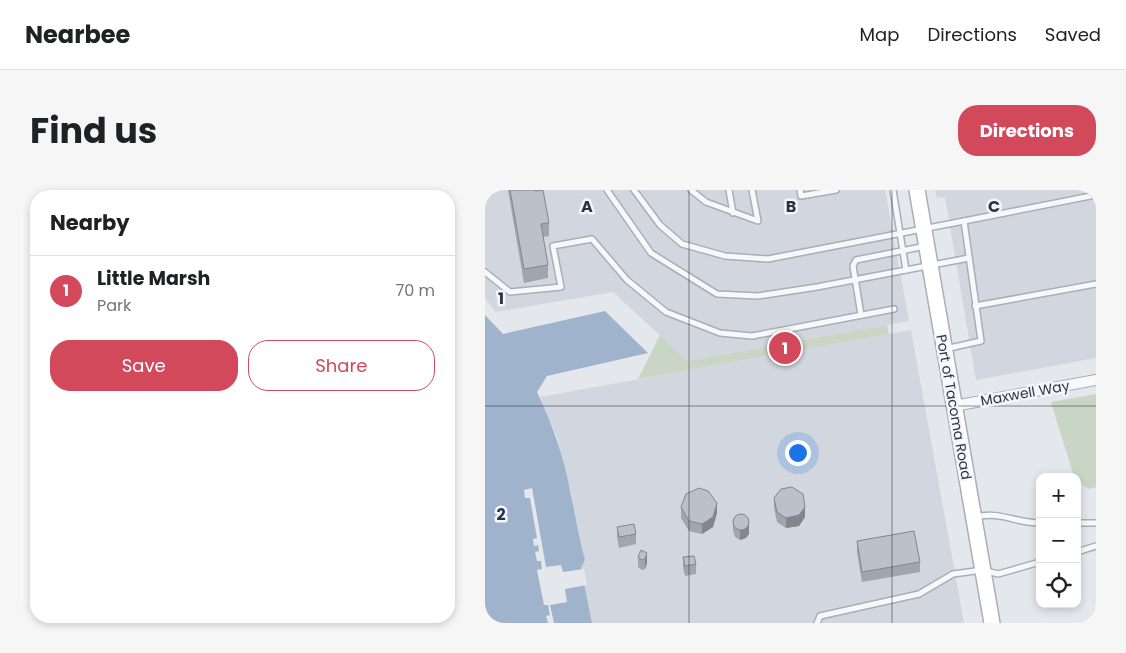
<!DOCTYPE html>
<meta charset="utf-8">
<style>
:root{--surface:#fff;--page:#f6f6f6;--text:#202124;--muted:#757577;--line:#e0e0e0;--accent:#d1495b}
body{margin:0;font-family:Poppins,sans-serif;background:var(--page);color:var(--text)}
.controls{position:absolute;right:15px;bottom:15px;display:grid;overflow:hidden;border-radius:10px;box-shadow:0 2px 8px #0003}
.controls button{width:45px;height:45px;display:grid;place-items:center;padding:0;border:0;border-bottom:1px solid var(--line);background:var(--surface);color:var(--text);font:25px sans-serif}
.you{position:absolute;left:312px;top:262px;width:18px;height:18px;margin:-12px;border:4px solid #fff;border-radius:50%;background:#1a73e8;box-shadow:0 0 0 8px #1a73e833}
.badge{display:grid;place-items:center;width:32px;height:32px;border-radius:50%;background:var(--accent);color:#fff;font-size:16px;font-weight:700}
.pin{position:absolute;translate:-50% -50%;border:2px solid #fff;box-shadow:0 1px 5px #0006}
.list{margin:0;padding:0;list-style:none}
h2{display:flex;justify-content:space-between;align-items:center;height:65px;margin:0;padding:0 20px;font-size:21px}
h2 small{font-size:16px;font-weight:400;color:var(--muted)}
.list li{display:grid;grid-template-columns:32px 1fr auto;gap:15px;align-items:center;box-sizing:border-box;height:70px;padding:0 20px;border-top:1px solid var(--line)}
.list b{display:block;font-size:19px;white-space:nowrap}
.list p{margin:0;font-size:16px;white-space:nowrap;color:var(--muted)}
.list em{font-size:16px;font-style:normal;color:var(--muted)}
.actions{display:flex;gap:10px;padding:15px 20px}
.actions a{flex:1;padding:11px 0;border:1px solid var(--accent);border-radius:20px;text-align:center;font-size:18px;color:var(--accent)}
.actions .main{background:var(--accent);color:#fff}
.icon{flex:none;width:28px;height:28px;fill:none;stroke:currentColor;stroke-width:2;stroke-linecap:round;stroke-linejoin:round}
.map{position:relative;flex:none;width:611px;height:433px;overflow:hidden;border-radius:20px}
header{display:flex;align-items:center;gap:30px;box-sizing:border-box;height:70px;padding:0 25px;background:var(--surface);border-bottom:1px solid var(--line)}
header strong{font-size:24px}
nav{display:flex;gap:28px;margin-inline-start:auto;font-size:18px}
.intro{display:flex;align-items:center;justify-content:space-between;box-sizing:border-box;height:120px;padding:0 30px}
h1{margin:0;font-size:35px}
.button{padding:12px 22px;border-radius:20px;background:var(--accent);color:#fff;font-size:18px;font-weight:700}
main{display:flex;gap:30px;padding:0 30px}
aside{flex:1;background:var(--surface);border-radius:20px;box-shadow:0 2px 8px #0003}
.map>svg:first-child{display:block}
.built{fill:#d2d6de}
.green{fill:#c9d6c5}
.water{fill:#9fb4cc}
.pier{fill:#e4e7ec}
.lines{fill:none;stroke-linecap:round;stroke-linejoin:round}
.service-casing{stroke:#a9aeb7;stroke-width:8}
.minor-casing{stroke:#a9aeb7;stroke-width:12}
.secondary-casing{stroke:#a9aeb7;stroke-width:18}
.service{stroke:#f7f8fa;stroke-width:5}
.minor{stroke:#f7f8fa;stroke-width:10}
.secondary{stroke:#fff;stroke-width:15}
.wall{fill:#a1a5ae}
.shaded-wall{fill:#83868d}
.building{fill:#bbc0ca;stroke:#83868d}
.grid{fill:none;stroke:#2b3445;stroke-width:1;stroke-opacity:0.55}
.labels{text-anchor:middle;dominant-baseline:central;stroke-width:5;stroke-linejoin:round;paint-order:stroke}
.street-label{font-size:14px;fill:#2b3445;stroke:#f4f6f9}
.grid-label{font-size:16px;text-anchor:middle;font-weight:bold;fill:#2b3445;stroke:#f4f6f9;stroke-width:5;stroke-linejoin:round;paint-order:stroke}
</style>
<header>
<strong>Nearbee</strong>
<nav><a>Map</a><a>Directions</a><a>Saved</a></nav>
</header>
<div class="intro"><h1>Find us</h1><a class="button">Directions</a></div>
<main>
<aside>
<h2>Nearby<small></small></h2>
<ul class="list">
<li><span class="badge">1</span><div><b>Little Marsh</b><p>Park</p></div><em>70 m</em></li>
</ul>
<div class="actions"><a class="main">Save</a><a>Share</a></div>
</aside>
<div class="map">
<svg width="611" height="433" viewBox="0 0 611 433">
<rect width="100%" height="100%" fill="#e4e7ec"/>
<g class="built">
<path d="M0 0H400L424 131 203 171 128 102 11 122 0 109Z"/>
<path d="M450 0H611V168L491 190 460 7 452 8Z"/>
<path d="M426 140 479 433H107L96 378 100 370 90 337 86 305 72 247 55 207Z"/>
</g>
<g class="green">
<path d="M402 135 404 144 153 189 175 145 203 171Z"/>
<path d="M611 204V297L604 299 592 291V287H589L566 212Z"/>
</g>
<path class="water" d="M120 121 163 163 62 186 52 202C68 235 80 270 86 306 91 328 94 349 100 370L96 378 107 433H0V125L18 144Z"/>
<path class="pier" d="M47 298 61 377 76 375 78 382 99 379 102 395 80 399 82 412 65 415 69 433H63L61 426 65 425 63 415H59L52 380 57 379 56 371H52L50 362 54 361 53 355 49 356 48 349 52 348 45 308H40L39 300Z"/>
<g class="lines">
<defs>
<g id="service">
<path d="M122 0 166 63 232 104 273 106 332 97 484 68"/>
<path d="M149 0 175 35 197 54 240 66 283 69 479 31 496 151 460 159"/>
<path d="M206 0 221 12 273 31 267 0"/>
<path d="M244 0 248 23"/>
<path d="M315 0 316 6 351 0"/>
<path d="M408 0 421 80"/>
<path d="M479 31 611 5"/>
<path d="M0 82 25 102 76 97 68 56 107 49 142 90 181 122 235 143 267 146 409 119"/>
<path d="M490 116 611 94"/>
<path d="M376 125 368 76 371 70 441 56"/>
<path d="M490 327C516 321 530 333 555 333"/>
<path d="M592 333H611"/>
<path d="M592 362 611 356"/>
<path d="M332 433 335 426 434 404 468 384 498 380 513 384 555 372"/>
</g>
<path id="minor" d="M469 216 611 190"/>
<path id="secondary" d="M432 0 507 433"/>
</defs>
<use href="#service" class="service-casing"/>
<use href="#minor" class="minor-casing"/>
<use href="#secondary" class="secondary-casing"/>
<use href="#service" class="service"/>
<use href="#minor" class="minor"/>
<use href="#secondary" class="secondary"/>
</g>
<g class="wall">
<path d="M23 0H50L64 33V46L58 47 63 75V88L39 93Z"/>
<path d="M289 308 320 327 314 336 301 338 292 332 289 318Z"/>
<path d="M196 317 232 323 228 337 217 344 204 341 196 328Z"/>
<path d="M248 330 264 344 261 348 255 350 250 347 248 340Z"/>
<path d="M132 337 151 344V354L134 358 132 347Z"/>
<path d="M372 351 435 372V382L377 392 372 362Z"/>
<path d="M156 360 162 373 160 379 157 380 153 377V367Z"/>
<path d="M198 367 211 374V384L200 386 198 378Z"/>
</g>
<g class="shaded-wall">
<path d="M232 313V323L228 337 217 344V334Z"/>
<path d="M320 317V327L314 336 301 338V328Z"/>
<path d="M264 334V344L261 348 255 350V340Z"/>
<path d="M162 363V373L160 379V369Z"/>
</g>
<g class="building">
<path d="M25 0H50V1L58 0 64 33 56 34 63 75 39 79Z"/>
<path d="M307 297 318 304 320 317 314 325 301 328 292 322 289 308 296 299Z"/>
<path d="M214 298 223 301 232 313 228 327 217 334 204 331 196 317 201 304Z"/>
<circle cx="256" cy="332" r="8"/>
<path d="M149 334 151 344 134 347 132 337Z"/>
<path d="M429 341 435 372 377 382 372 351Z"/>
<path d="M156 360 162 363 160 369 157 370 153 367Z"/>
<path d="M209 366 211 374 200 376 198 367Z"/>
</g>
<path class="grid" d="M204 0V433M407 0V433M0 216H611"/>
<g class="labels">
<g class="street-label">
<text transform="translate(540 203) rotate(-10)">Maxwell Way</text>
<text transform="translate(469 217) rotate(80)">Port of Tacoma Road</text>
</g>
</g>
<g class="grid-label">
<text x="102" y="22">A</text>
<text x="306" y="22">B</text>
<text x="509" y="22">C</text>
<text x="16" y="114">1</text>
<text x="16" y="330">2</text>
</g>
</svg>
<div class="controls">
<button>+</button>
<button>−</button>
<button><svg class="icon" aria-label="locate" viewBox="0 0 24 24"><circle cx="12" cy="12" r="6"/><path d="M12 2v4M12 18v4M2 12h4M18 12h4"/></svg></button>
</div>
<div class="you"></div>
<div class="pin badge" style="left:300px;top:158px">1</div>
</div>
</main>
